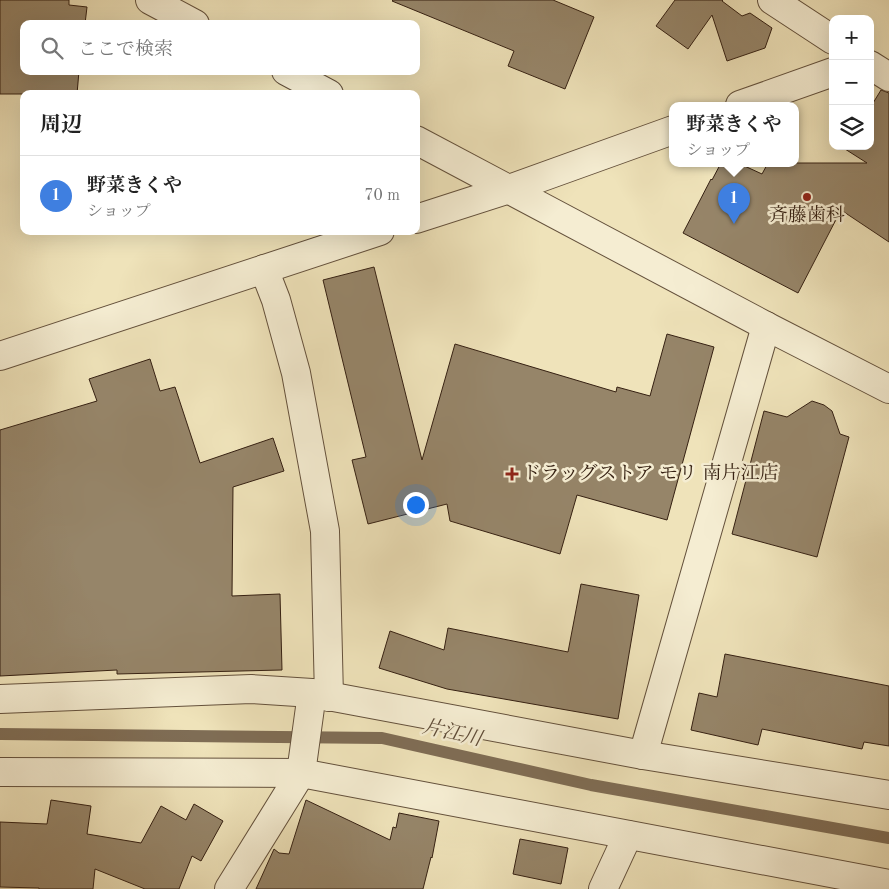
<!DOCTYPE html>
<html lang="ja">
<meta charset="utf-8">
<style>
:root{--surface:#fff;--page:#f6f6f6;--text:#222;--muted:#767676;--line:#e0e0e0;--accent:#0f766e}
body{margin:0;font-family:"Old Standard TT","Noto Serif JP",serif;background:var(--page);color:var(--text)}
.controls{position:absolute;right:15px;top:15px;display:grid;overflow:hidden;border-radius:10px;box-shadow:0 5px 20px #0002}
.controls button{width:45px;height:45px;display:grid;place-items:center;padding:0;border:0;border-bottom:1px solid var(--line);background:var(--surface);color:var(--text);font:25px sans-serif}
.you{position:absolute;left:415px;top:504px;width:18px;height:18px;margin:-12px;border:4px solid #fff;border-radius:50%;background:#1a73e8;box-shadow:0 0 0 8px #1a73e833}
.badge{display:grid;place-items:center;width:32px;height:32px;border-radius:50%;background:var(--accent);color:#fff;font-size:16px;font-weight:700}
.pin{position:absolute;translate:-50% -41px;filter:drop-shadow(0 1px 2px #0008)}
.pin::after{content:'';position:absolute;top:26px;width:18px;height:15px;background:inherit;clip-path:polygon(0 0,100% 0,50% 100%)}
.popup{position:absolute;left:669px;top:102px;width:130px;height:65px;box-sizing:border-box;display:grid;place-content:center;border-radius:10px;background:var(--surface);filter:drop-shadow(0 1px 4px #0005);font-size:16px;white-space:nowrap;color:var(--muted)}
.popup b{font-size:19px;color:var(--text)}
.popup::after{content:'';position:absolute;left:50%;top:100%;margin-left:-10px;border:10px solid transparent;border-top-color:var(--surface)}
.list{margin:0;padding:0;list-style:none}
h2{display:flex;justify-content:space-between;align-items:center;height:65px;margin:0;padding:0 20px;font-size:21px}
h2 small{font-size:16px;font-weight:400;color:var(--muted)}
.list li{display:grid;grid-template-columns:32px 1fr auto;gap:15px;align-items:center;box-sizing:border-box;height:80px;padding:0 20px;border-top:1px solid var(--line)}
.list b{display:block;font-size:19px;white-space:nowrap}
.list p{margin:0;font-size:16px;white-space:nowrap;color:var(--muted)}
.list em{font-size:16px;font-style:normal;color:var(--muted)}
.icon{flex:none;width:28px;height:28px;fill:none;stroke:currentColor;stroke-width:2;stroke-linecap:round;stroke-linejoin:round}
.map{position:relative;flex:none;width:889px;height:889px;overflow:hidden}
.search{position:absolute;background:var(--surface);box-shadow:0 5px 20px #0002;left:20px;top:20px;width:400px;height:55px;display:flex;align-items:center;gap:12px;box-sizing:border-box;padding:0 18px;border-radius:10px;color:var(--muted);font-size:19px}
.panel{position:absolute;background:var(--surface);box-shadow:0 5px 20px #0002;left:20px;top:90px;width:400px;height:145px;border-radius:10px}
.map>svg:first-child{display:block}
.lines{fill:none;stroke-linecap:round;stroke-linejoin:round}
.stream{stroke:#7f6d55;stroke-width:12}
.building{fill:#968569;stroke:#352012}
.minor-casing{stroke:#64513c;stroke-width:30}
.minor{stroke:#f5edd2;stroke-width:28}
.poi-dot{fill:#8f2418;stroke:#f5edd2;stroke-width:2}
.labels{text-anchor:middle;dominant-baseline:central;stroke-width:5;stroke-linejoin:round;paint-order:stroke}
.poi-label{font-size:19px;fill:#352012;stroke:#f5edd2}
.water-label{font-size:20px;font-style:italic;fill:#604d39;stroke:#f5edd2}
</style>
<div class="map">
<svg width="889" height="889" viewBox="0 0 889 889">
<rect width="100%" height="100%" fill="#efe3ba"/>
<filter id="stains"><feTurbulence type="fractalNoise" baseFrequency=".004" numOctaves="4"/><feColorMatrix values="0 0 0 0 .2 0 0 0 0 .09 0 0 0 0 .02 0 0 0 .5 -.17"/></filter>
<radialGradient id="worn" r=".72"><stop offset=".6" stop-color="#630" stop-opacity="0"/><stop offset="1" stop-color="#630" stop-opacity=".3"/></radialGradient>
<g class="lines">
<path class="stream" d="M0 734 382 738 591 785 889 838"/>
</g>
<g class="building">
<path d="M0 0H69V5L87 7 85 24H24V71H79L77 94H0Z"/>
<path d="M393 0H553L594 17 565 89 508 66 514 51 392 1Z"/>
<path d="M675 0H723L722 1 742 16 750 13 772 28 765 48 727 61 712 15 688 49 656 26Z"/>
<path d="M881 90 889 93V242L841 210 798 293 683 233 711 179 712 180 721 163H738L762 174 768 163H867L845 149 846 146H870V108Z"/>
<path d="M374 267 422 460 455 344 616 392 617 387 650 396 667 334 714 347 667 520 577 495 560 554 450 521 447 504 368 524 352 460 366 457 323 280Z"/>
<path d="M150 359 160 391 175 387 200 463 273 438 284 471 233 487 232 596 280 594 282 670 117 674V670L0 676V430L97 401 89 379Z"/>
<path d="M812 401 824 405 832 411 840 434 849 437 817 557 732 534 764 411 787 417Z"/>
<path d="M581 584 639 595 618 719 447 689 379 668 390 631 444 650 448 628 568 652Z"/>
<path d="M725 654 889 686V746L864 742 862 749 762 729 758 745 691 730 699 693 717 697Z"/>
<path d="M51 800 91 806 87 834 141 843 161 806 186 820 194 804 223 821 201 861 192 856 179 889H145L95 869 93 889H39V888L0 887V822L47 824Z"/>
<path d="M306 800 390 840 393 827 396 828 399 813 439 821 432 858 431 857 423 889H256L274 849 279 853 289 854Z"/>
<path d="M520 839 568 848 561 884 513 874Z"/>
</g>
<g class="lines">
<defs>
<g id="minor">
<path d="M150 0 195 24"/>
<path d="M772 0 833 40"/>
<path d="M870 65 889 77"/>
<path d="M286 71 329 94"/>
<path d="M740 105 833 72"/>
<path d="M416 140 766 326 889 389"/>
<path d="M416 219 509 189 673 130"/>
<path d="M264 269 276 300 296 373 325 531 329 697"/>
<path d="M0 356 380 231"/>
<path d="M0 699 251 689 312 693 643 755 889 795"/>
<path d="M643 755 766 326"/>
<path d="M0 772 301 773 889 884"/>
<path d="M229 889 301 773 312 693"/>
<path d="M603 889 628 835"/>
</g>
</defs>
<use href="#minor" class="minor-casing"/>
<use href="#minor" class="minor"/>
</g>
<g class="poi-dot">
<circle cx="807" cy="197" r="5"/>
<path d="M509.5 466.5h5v5h5v5h-5v5h-5v-5h-5v-5h5z"/>
</g>
<g class="labels">
<g class="poi-label">
<text x="807" y="216">斉藤歯科</text>
<text x="522" y="474" text-anchor="start">ドラッグストア モリ 南片江店</text>
</g>
<g class="water-label">
<text transform="translate(452 734) rotate(13)">片江川</text>
</g>
</g>
<rect width="100%" height="100%" filter="url(#stains)"/>
<rect width="100%" height="100%" fill="url(#worn)"/>
</svg>
<div class="controls">
<button>+</button>
<button>−</button>
<button><svg class="icon" aria-label="layers" viewBox="0 0 24 24"><path d="M12 4l9 5-9 5-9-5zM3 14l9 5 9-5"/></svg></button>
</div>
<div class="you"></div>
<div class="pin badge" style="left:734px;top:224px;background:#3f7fe0">1</div>
<div class="popup"><b>野菜きくや</b>ショップ</div>
<div class="search"><svg class="icon" aria-label="search" viewBox="0 0 24 24"><circle cx="10" cy="10" r="6"/><path d="M15 15l6 6"/></svg>ここで検索</div>
<section class="panel">
<h2>周辺<small></small></h2>
<ul class="list">
<li><span class="badge" style="background:#3f7fe0">1</span><div><b>野菜きくや</b><p>ショップ</p></div><em>70 m</em></li>
</ul>
</section>
</div>
